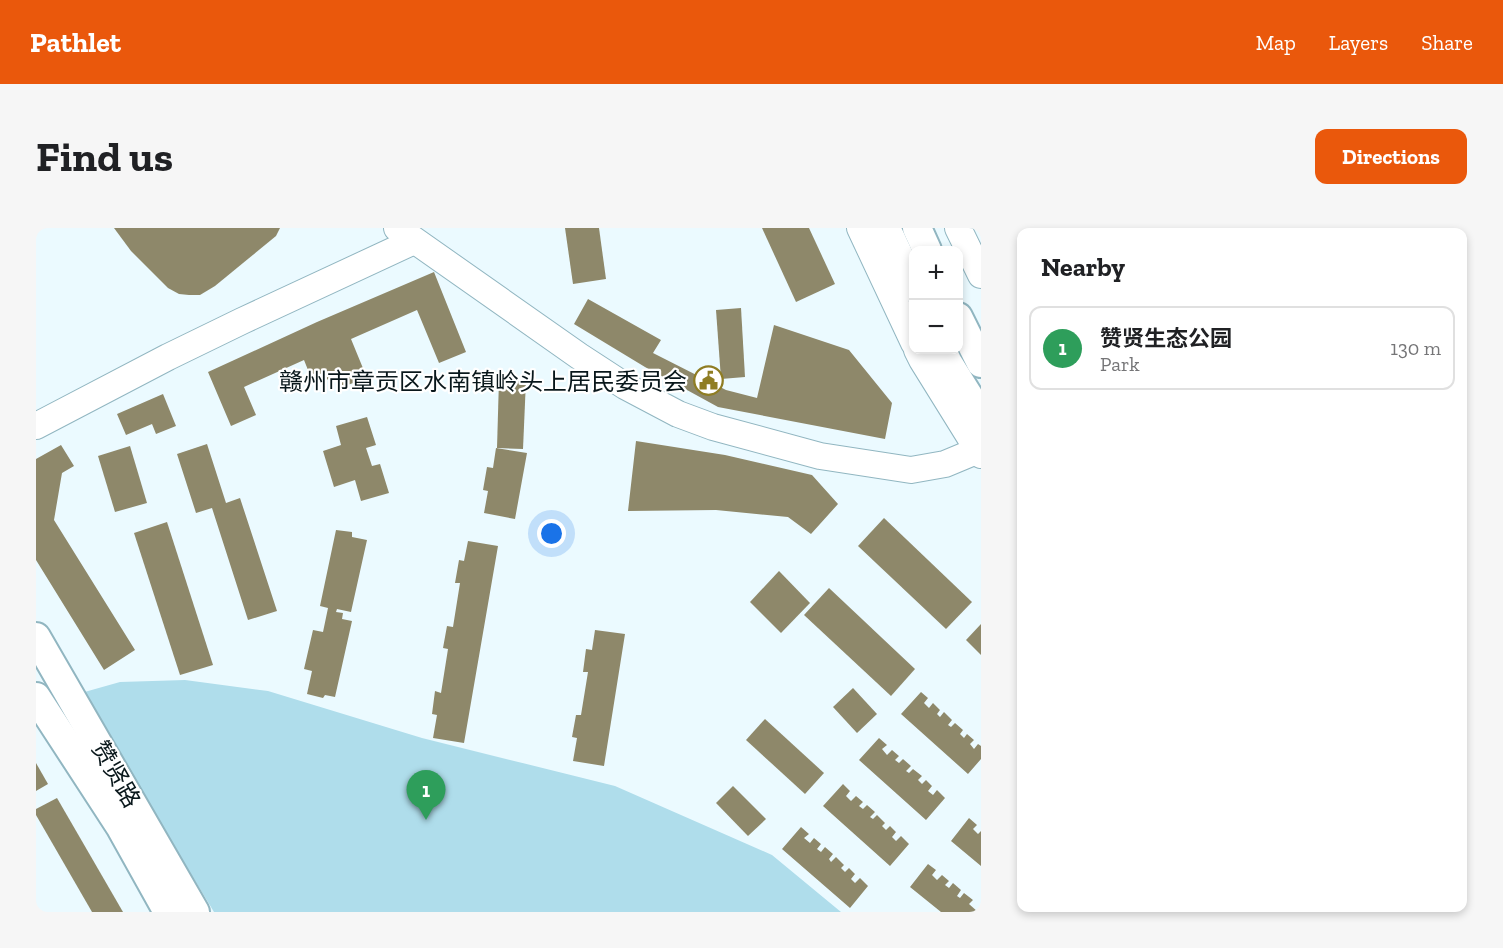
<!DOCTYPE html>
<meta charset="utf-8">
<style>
:root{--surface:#fff;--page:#f6f6f6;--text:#202124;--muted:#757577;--line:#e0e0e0;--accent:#ea580c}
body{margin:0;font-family:"Zilla Slab","Noto Sans SC",serif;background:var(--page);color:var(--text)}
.controls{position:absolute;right:18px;top:18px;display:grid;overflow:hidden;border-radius:12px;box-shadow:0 3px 9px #0003}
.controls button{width:54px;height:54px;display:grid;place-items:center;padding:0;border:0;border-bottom:2px solid var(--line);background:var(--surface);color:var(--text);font:30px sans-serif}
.you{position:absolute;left:516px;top:306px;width:21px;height:21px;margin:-15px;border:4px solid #fff;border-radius:50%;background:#1a73e8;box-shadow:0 0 0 9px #1a73e833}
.badge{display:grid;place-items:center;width:39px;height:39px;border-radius:50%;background:var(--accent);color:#fff;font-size:20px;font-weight:700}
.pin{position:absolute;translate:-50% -50px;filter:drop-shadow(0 2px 3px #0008)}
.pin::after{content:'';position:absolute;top:32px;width:21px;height:18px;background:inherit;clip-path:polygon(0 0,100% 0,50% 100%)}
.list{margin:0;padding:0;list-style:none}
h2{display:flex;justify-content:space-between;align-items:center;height:78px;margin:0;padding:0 24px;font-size:26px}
h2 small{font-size:20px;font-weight:400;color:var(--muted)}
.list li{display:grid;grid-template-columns:39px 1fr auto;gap:18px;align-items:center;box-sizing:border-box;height:84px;margin:0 12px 12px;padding:0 12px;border:2px solid var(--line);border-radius:12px}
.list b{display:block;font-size:22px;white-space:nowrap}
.list p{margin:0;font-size:20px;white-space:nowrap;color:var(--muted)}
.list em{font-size:20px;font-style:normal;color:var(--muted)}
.map{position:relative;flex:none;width:945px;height:684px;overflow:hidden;border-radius:12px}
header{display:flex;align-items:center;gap:36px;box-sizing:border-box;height:84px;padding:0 30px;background:var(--accent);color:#fff}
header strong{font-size:28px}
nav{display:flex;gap:33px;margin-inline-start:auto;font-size:21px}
.intro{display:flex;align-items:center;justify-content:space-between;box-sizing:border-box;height:144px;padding:0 36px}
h1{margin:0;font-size:42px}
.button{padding:15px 27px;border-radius:12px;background:var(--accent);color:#fff;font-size:21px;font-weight:700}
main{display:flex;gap:36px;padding:0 36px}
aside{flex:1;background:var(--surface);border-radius:12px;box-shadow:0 3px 9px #0003}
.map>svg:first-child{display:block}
.green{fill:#afddeb}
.building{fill:#8e886a}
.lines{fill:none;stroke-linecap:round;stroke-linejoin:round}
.secondary-casing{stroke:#91b6c1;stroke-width:28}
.primary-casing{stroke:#91b6c1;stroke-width:32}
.secondary{stroke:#fff;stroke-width:26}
.primary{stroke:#fff;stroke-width:28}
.labels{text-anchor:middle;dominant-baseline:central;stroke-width:4.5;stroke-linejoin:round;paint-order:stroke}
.poi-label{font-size:24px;fill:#09171b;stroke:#fff;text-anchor:end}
.street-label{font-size:24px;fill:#09171b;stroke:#fff}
</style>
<header>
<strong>Pathlet</strong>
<nav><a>Map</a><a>Layers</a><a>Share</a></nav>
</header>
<div class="intro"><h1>Find us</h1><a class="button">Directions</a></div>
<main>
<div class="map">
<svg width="945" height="684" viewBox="0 0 945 684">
<rect width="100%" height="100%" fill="#ebfaff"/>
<path class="green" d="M149 452 232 463 386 510 579 558 736 627 805 684H178L45 465 84 454Z"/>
<g class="building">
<path d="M78 0H244L240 8 179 58 164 67H153L143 66 132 60 95 23Z"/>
<path d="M529 0H563L570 51 537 56Z"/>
<path d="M726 0H773L799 56 760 74Z"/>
<path d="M398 44 430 124 403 135 381 82 315 111 331 150 306 159 302 147 278 157 268 132 208 159 220 187 195 198 172 144 281 94Z"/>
<path d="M552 71 625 112 617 125 690 162 721 170 738 97 813 122 856 175 849 211 682 179 609 139 538 96Z"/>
<path d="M705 80 709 149 685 151 680 82Z"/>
<path d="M463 151 490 152 487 221 461 220Z"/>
<path d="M127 166 140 198 120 206 116 196 90 207 81 186Z"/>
<path d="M331 189 340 217 330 220 336 238 344 236 353 265 325 273 319 252 298 259 287 223 305 217 300 198Z"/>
<path d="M600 213 689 227 776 247 802 276 775 306 752 289 680 282 592 283Z"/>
<path d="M171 216 190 275 204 270 241 383 212 392 176 280 160 285 141 226Z"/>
<path d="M25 217 38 238 26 245 18 292 99 422 68 442 0 332V231Z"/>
<path d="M94 218 111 275 79 284 62 228Z"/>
<path d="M460 220 491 225 479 291 448 285 452 263 447 262 451 239 457 240Z"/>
<path d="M848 290 936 374 910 401 822 318Z"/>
<path d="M131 294 177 437 144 447 98 305Z"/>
<path d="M300 302 316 304V309L331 312 315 384 301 381 300 384 307 385 306 391 316 393 299 469 289 467 287 470 271 466 276 443 268 441 277 402 287 404 292 380 284 378Z"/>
<path d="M432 313 462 318 428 515 397 510 401 487 396 486 399 463 405 465 412 421 407 420 411 398 417 399 424 355H419L423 332 428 333Z"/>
<path d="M743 343 774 375 745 405 714 374Z"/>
<path d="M793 360 879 441 855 468 768 387Z"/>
<path d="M945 396V427L930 412Z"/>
<path d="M559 402 589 406 568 538 537 533 541 510 536 509 540 487H545L552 444H547L550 421 556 422Z"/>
<path d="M817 460 841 486 821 505 797 479Z"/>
<path d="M885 464 892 470 888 475 893 480 897 475 904 482 901 486 904 489 908 484 916 492 912 497 915 499 919 495 927 502 924 506 928 510 931 506 938 512 934 516 938 521 942 516 945 518V531L932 546 865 486Z"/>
<path d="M729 491 788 545 769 566 710 512Z"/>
<path d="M843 510 851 517 846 521 851 527 856 522 863 528 859 532 863 535 867 531 875 538 870 543 873 545 877 541 886 548 882 552 886 556 890 552 896 558 892 563 897 567 901 562 909 570 890 592 823 532Z"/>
<path d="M0 535 12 556 0 563Z"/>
<path d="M807 556 814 563 810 568 815 573 820 568 827 574 823 578 827 581 831 577 839 584 834 589 837 591 841 587 849 595 846 598 850 602 854 598 860 604 856 609 860 613 865 608 873 616 854 638 787 578Z"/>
<path d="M697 558 730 591 712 608 680 575Z"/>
<path d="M21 570 87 684H56L0 587V581Z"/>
<path d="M933 590 941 597 937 601 942 606 945 603V638L915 613Z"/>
<path d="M765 599 773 606 768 610 774 615 778 610 785 616 781 621 785 624 789 619 797 626 793 631 795 634 800 629 808 637 805 640 809 644 813 640 819 646 815 651 819 655 824 650 832 658 814 680 746 621Z"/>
<path d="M892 636 900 642 896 647 901 652 906 647 913 653 909 657 913 660 917 655 925 662 921 668 924 670 928 665 937 672 933 676 942 684H905L874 659Z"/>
</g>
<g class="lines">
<defs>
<g id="secondary">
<path d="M361 0 543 128 589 158 642 186 677 199 784 228 875 242 909 236 945 221"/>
<path d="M824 0 878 115"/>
<path d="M922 0 945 47"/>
<path d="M881 122 886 132 945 227"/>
<path d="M0 198 132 129 206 93 378 13"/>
</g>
<g id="primary">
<path d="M850 0 878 60"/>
<path d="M881 0 891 22"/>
<path d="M922 89 945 135"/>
<path d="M906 122 912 135 945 188"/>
<path d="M0 409 159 684"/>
<path d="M0 469 84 598 132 684"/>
</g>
</defs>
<use href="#secondary" class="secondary-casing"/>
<use href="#primary" class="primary-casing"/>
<use href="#secondary" class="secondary"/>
<use href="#primary" class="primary"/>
</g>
<defs>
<symbol id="civic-ring" viewBox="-11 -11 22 22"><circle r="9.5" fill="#fff" stroke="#8f7d23" stroke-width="1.5"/><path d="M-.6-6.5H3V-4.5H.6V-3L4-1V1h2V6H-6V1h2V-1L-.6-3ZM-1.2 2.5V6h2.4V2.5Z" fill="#8f7d23"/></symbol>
</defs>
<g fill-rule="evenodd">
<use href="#civic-ring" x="656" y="136" width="33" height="33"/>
</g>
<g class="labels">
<g class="poi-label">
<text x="651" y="153">赣州市章贡区水南镇岭头上居民委员会</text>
</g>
<g class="street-label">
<text transform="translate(80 546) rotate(60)">赞贤路</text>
</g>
</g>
</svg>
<div class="controls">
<button>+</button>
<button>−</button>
</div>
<div class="you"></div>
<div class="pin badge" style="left:390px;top:592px;background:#2e9e5b">1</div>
</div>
<aside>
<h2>Nearby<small></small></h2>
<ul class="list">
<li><span class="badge" style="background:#2e9e5b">1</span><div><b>赞贤生态公园</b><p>Park</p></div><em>130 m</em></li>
</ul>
</aside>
</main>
